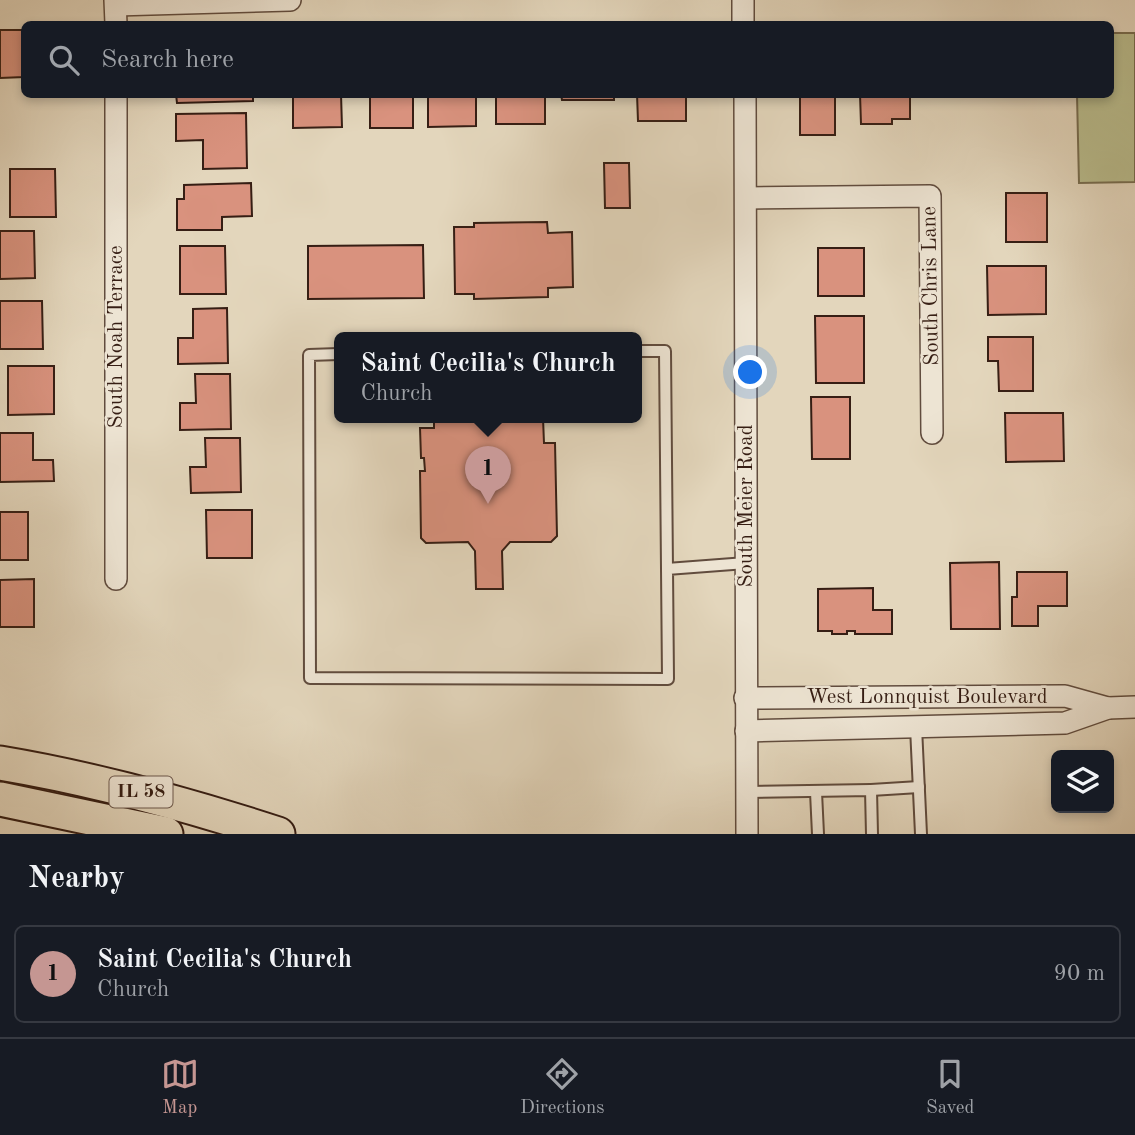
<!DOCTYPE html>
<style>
:root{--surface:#171b24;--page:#20242c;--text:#f1f3f6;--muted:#9ea1a6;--line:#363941;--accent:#c59692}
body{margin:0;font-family:"Old Standard TT",serif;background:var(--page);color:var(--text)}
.controls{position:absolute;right:21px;bottom:21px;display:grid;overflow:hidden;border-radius:10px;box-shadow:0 4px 10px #0003}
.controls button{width:63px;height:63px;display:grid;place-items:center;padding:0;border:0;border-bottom:2px solid var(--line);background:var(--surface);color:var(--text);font:35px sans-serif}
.you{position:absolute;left:751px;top:373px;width:24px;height:24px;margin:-18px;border:5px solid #fff;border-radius:50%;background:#1a73e8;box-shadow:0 0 0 10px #1a73e833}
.badge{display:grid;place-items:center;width:46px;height:46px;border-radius:50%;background:var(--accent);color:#111;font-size:23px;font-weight:700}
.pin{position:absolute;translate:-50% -58px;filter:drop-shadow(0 2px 4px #0008)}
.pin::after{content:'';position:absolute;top:37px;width:24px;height:21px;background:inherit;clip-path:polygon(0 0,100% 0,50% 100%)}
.popup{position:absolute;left:334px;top:332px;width:308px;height:91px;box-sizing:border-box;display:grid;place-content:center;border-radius:10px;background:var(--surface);filter:drop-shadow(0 2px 5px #0005);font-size:23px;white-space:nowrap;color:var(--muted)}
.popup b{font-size:26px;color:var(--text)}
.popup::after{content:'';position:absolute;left:50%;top:100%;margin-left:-14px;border:14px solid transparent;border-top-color:var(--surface)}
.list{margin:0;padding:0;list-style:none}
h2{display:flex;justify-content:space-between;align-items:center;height:91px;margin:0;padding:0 28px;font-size:30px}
h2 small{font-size:23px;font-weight:400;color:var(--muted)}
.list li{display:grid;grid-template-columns:46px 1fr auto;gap:21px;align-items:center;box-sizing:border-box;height:98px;margin:0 14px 14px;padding:0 14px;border:2px solid var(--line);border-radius:10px}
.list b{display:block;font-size:26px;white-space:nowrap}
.list p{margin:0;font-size:23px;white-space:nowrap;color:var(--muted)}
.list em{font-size:23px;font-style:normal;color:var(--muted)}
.icon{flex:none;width:38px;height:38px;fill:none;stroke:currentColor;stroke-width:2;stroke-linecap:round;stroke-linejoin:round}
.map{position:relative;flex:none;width:1135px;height:834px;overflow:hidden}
.search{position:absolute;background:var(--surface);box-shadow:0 4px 10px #0003;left:21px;right:21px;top:21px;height:77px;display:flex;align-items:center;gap:18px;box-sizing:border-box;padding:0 24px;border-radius:10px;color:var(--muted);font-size:26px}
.sheet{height:203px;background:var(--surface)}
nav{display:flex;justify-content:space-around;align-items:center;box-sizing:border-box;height:98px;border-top:2px solid var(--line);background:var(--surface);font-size:19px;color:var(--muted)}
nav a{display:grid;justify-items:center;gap:4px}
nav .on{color:var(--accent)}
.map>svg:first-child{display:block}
.green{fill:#b9bc8d;stroke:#786d50;stroke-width:2}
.building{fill:#d9927e;stroke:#361e14;stroke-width:2}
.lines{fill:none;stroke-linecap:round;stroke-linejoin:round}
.lane-casing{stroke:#614c3e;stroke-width:14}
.street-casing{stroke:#614c3e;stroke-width:24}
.primary-casing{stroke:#361e14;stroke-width:37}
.lane{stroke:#ede4d3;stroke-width:10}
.street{stroke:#ede4d3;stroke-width:21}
.primary{stroke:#e3d6bc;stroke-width:33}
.labels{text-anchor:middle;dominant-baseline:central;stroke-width:5;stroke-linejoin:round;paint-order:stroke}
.shield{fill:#ede4d3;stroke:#6d594d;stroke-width:2}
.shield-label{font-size:19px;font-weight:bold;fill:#361e14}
.street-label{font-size:21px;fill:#361e14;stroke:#ede4d3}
</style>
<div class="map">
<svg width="1135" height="834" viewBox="0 0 1135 834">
<rect width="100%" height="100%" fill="#e3d6bc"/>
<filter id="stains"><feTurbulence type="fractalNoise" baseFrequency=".00286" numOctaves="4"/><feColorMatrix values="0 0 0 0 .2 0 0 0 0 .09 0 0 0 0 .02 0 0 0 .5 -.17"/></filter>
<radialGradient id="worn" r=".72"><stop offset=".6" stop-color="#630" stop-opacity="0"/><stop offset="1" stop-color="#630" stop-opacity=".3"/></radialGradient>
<path class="green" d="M1111 33H1135V182L1079 183 1077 95 1110 94Z"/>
<g class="building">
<path d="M0 30H24V77L0 78Z"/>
<path d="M176 94H253V101L177 103Z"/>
<path d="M293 94H341L342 127 293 128Z"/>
<rect x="370" y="94" width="43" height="34"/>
<path d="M428 94H476V126L428 127Z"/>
<rect x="496" y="94" width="49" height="30"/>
<path d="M561 94H614V100H562Z"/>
<path d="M637 94H686V121H638Z"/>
<rect x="800" y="94" width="35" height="41"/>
<path d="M860 94H910V119H892V124H861Z"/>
<path d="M246 113 247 168 203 169V140L176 141V114Z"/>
<path d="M604 163H629L630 208H605Z"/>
<path d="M10 169H55L56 217H10Z"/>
<path d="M251 183 252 216 222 217V230H177V199H184V185Z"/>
<rect x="1006" y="193" width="41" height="49"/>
<path d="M547 222 548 233 572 232 573 287 548 288V297L474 299V294H455L454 227H474V223Z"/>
<path d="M0 231H34L35 278 0 279Z"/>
<path d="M423 245 424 298 308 299V246Z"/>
<path d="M180 246H225L226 294H180Z"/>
<rect x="818" y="248" width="46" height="48"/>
<path d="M987 266H1046V314L988 315Z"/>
<path d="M0 301H42L43 349H0Z"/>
<path d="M227 308 228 363 178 364V338H193V309Z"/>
<path d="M815 316H864V383H816Z"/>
<path d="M988 337H1033V391H999L998 361H988Z"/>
<path d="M8 366H54V414L8 415Z"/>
<path d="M195 374H230L231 429 180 430V403H196Z"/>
<path d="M811 397H850V459H812Z"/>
<path d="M1005 413H1063L1064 461 1006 462Z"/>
<path d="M434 418H543L544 443H555L557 536 551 542H510L502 551 503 589H476L475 551 468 542 426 543 421 538 420 471H425L424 458H421L420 428H434Z"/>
<path d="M0 433H33V460H53L54 481 0 482Z"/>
<path d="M205 438H240L241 492 191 493 190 467H206Z"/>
<path d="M206 510H252V558H207Z"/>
<rect x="0" y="512" width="28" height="48"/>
<path d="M999 562 1000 629H951L950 563Z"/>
<path d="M1017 572H1067V606H1038V626H1012V597H1017Z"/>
<path d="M34 579V627H0V580Z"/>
<path d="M873 588V610H892V634H855V631H847V634H832V631H818V589Z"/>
</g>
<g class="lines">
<defs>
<g id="lane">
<path d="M637 351H665L667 569"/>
<path d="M339 354 309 355 310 678 668 679 667 569 746 563"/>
<path d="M916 727 921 834"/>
<path d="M871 790 919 787"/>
<path d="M747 792 871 790 872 834"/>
<path d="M816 792 818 834"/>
</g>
<g id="street">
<path d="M115 0 116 24"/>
<path d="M743 0V24"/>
<path d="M116 5 290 0"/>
<path d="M116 94V579"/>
<path d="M745 94 747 834"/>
<path d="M747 198 930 196 932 433"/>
<path d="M745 698 1065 696 1108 708"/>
<path d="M746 731 1065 723 1108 708 1135 707"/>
</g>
<g id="primary">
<path d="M0 763C96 779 186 804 278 834"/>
<path d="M0 799 166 834"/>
</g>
</defs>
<use href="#lane" class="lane-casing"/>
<use href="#street" class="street-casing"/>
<use href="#primary" class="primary-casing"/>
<use href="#lane" class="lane"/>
<use href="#street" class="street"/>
<use href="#primary" class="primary"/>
</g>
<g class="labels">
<rect class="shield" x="109.5" y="776.5" width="63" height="31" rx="5"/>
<g class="shield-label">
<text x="141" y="792">IL 58</text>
</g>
<g class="street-label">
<text transform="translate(931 286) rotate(-91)">South Chris Lane</text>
<text transform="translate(116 337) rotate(-90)">South Noah Terrace</text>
<text transform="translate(746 506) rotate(-90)">South Meier Road</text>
<text x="927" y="697">West Lonnquist Boulevard</text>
</g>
</g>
<rect width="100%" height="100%" filter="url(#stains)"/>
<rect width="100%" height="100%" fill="url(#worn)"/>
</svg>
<div class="controls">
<button><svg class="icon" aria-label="layers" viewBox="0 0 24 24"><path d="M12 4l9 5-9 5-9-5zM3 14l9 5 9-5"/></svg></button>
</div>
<div class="you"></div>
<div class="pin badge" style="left:488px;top:504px">1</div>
<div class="popup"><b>Saint Cecilia's Church</b>Church</div>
<div class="search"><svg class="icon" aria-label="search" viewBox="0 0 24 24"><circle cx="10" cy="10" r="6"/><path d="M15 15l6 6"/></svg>Search here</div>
</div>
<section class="sheet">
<h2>Nearby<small></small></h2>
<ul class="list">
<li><span class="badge">1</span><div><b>Saint Cecilia's Church</b><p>Church</p></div><em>90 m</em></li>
</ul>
</section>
<nav>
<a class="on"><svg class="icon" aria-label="map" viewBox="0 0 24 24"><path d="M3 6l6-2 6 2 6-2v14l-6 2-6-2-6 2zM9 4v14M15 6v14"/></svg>Map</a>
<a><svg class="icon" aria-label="directions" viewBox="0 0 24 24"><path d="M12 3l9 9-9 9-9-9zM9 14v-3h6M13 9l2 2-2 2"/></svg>Directions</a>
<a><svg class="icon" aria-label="saved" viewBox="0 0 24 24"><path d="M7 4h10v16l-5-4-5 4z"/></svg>Saved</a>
</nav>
